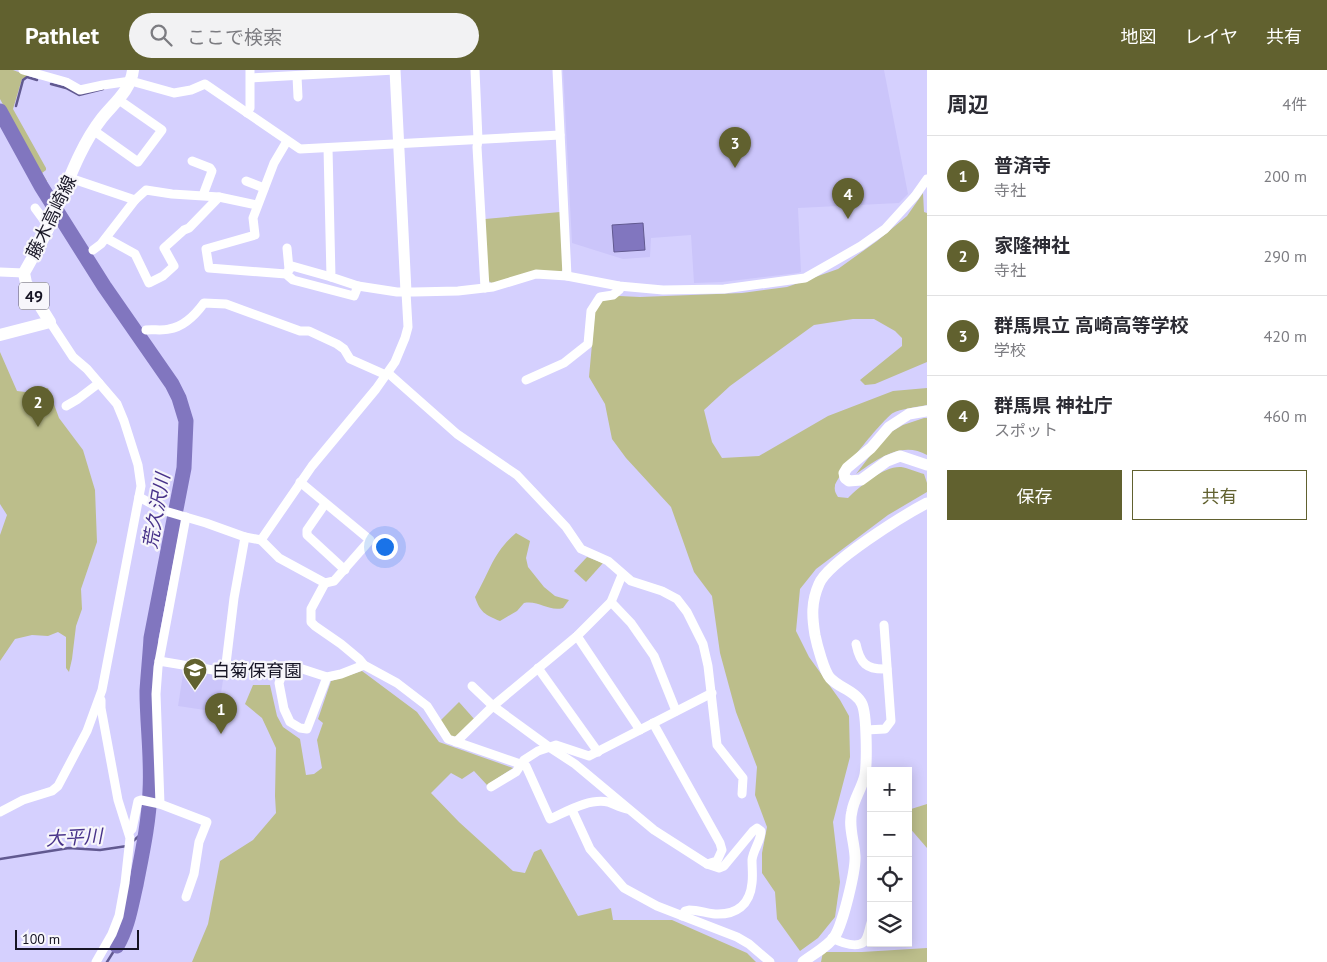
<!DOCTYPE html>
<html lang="ja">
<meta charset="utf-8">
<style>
:root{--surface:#fff;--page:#f2f2f3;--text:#2b2b33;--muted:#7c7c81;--line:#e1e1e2;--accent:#61612f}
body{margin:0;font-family:"PT Sans","Noto Sans JP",sans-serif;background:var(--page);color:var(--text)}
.controls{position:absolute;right:15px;bottom:15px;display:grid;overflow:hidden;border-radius:0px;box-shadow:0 2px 12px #0003}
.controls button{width:45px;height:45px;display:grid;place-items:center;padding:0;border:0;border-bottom:1px solid var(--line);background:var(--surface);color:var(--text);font:25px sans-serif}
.scale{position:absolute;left:15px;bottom:12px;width:124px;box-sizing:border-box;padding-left:5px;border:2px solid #161424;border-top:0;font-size:14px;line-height:18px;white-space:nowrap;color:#161424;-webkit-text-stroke:4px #f7f6fb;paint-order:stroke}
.you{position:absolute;left:384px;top:476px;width:18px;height:18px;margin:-12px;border:4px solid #fff;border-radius:50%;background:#1a73e8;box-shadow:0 0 0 8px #1a73e833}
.badge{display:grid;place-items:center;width:32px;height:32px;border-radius:50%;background:var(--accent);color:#fff;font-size:16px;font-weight:700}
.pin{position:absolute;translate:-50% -41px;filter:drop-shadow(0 1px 2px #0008)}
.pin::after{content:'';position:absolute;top:26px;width:18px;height:15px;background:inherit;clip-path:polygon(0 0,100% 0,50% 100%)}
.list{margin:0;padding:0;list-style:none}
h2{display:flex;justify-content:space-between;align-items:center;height:65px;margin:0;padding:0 20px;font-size:21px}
h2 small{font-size:16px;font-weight:400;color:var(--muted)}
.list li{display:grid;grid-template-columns:32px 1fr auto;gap:15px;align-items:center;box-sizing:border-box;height:80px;padding:0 20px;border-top:1px solid var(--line)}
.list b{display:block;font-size:19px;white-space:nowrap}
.list p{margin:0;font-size:16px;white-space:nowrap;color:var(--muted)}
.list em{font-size:16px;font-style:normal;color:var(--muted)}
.actions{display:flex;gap:10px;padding:15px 20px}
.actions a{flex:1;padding:11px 0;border:1px solid var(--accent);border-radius:0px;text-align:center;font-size:18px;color:var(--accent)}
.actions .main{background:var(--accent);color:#fff}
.icon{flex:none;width:28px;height:28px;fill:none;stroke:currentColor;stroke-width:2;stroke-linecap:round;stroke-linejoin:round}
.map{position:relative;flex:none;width:927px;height:892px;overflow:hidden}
header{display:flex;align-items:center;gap:30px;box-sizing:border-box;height:70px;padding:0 25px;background:var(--accent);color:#fff}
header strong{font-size:24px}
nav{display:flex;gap:28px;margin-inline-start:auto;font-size:18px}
.search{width:350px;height:45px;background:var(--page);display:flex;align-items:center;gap:12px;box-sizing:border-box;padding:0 18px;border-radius:28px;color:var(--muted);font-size:19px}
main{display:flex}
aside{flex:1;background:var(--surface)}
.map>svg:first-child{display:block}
.built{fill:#cbc5fa}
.green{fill:#bcbe8b}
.water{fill:#8176bf;stroke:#615990}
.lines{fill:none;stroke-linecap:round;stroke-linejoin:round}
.stream{stroke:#615990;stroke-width:2.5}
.river{stroke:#8176bf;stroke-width:15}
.street{stroke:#fff;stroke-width:9}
.secondary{stroke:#fff;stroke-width:11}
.primary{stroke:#fff;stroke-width:12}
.labels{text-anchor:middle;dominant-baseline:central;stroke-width:4.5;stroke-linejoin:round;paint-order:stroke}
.shield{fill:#f7f6fb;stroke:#5a5864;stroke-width:1}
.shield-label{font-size:16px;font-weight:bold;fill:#161424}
.street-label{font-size:18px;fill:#161424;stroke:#f7f6fb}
.poi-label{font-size:18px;fill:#161424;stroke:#f7f6fb;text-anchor:start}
.water-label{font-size:19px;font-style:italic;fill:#48338a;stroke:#f7f6fb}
</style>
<header>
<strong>Pathlet</strong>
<div class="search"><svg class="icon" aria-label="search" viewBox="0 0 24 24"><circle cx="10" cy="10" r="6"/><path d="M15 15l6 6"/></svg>ここで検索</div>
<nav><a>地図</a><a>レイヤ</a><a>共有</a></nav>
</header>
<main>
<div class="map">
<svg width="927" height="892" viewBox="0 0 927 892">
<rect width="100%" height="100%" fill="#d5d0fe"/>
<g class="built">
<path d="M563 0H884L908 124 899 133 798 138 801 202 798 203 722 212 694 213 691 165 651 168 650 187 623 189 572 173Z"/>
<path d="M184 598 224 604 218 642 178 636Z"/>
</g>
<g class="green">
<path d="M0 0H13L29 6 22 9 13 39 46 98V100L42 103 47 111 45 112 0 29Z"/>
<path d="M923 123 924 142 927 143V292L875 314 865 315 860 310 902 276V268L895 261 874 249H853L814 255 730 316 704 340 712 372 722 388 759 386 828 346 893 321 927 318V335C918 337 900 339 893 343 884 348 836 407 835 416 834 421 836 424 838 427L848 428C860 416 884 396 901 397 908 398 917 402 924 404L927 413V422L888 445 816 499 800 519 796 561 809 587 840 630 849 646 850 687 833 752 840 812 835 847 818 868 800 881 777 849 775 822 762 803V783L767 757 755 725 757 697 736 642 720 583 712 526 694 502 671 437 626 388 612 369 605 334 589 307 595 241 601 230 619 226 640 227 742 223 787 217 838 199 877 171 907 146Z"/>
<path d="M560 142 563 199 561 202 493 214 487 210 485 149Z"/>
<path d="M0 282 17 321 34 323 48 318 59 348 83 380 95 420 97 472 81 519 82 539 76 556 72 589 69 602 66 598V567L58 562 48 566 32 565 15 569 0 591V465L7 445 0 434Z"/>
<path d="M924 348H927V385C902 370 876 390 856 404L886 365 903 355Z"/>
<path d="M516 463 530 471 526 488 528 497 544 517 555 526 569 530 563 538C549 542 539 530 524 533L517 541 500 551C485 545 480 542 475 527 489 503 493 482 516 463Z"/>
<path d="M587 487 603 493 586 512 574 501Z"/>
<path d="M362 601 417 642 439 672 513 698 487 715 474 701 462 709 451 703 431 723 459 752 513 801 525 803 534 782 541 779 578 846 611 838 613 850H672L747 883 756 892H192L208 854 220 791 253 770 276 743 275 726 276 678 262 648 245 634 253 615H270L277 646 283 657 300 669 306 705 314 704 322 698 317 670 323 653 318 649 331 611Z"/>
<path d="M459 632 475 650 457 666 451 667 440 651Z"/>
<path d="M927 734V778L908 756V740Z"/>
<path d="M927 878V892H821L823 882H862Z"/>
</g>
<path class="water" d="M643 153 645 180 614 182 612 155Z"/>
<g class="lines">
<g class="stream">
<path d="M51 14 66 18 79 25 103 19"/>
<path d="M16 36 23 10 27 7 37 10"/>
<path d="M133 771 145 761"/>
<path d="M0 789 69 778 100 780 127 776"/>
<path d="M107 892 117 876"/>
</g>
<path class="river" d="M0 41 41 116 104 216 172 314 179 328 186 351 184 398 151 568C150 586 148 604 147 621 147 654 152 688 150 721 149 752 142 784 136 815 131 836 128 857 117 876"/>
<g class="street">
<path d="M23 0 66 12 80 20 103 15 131 11 174 23 191 20 205 14 300 79 560 65"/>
<path d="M475 0 478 70 477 77 485 218"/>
<path d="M557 0 567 206"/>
<path d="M297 6 298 27"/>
<path d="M251 8 395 0"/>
<path d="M247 43 250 38V0"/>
<path d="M93 60 138 92 162 60 119 30"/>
<path d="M287 71 274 93 253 148 255 165 206 179 209 198 286 204 293 210 354 226 358 216"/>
<path d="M328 78 331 207 358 216 397 222H414L458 221 493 217 536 204 567 206 619 216 663 220 724 219 805 208 861 176 885 159 915 126 927 109"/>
<path d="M192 91 210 98 212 101 203 125"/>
<path d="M70 108 135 130"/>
<path d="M246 111 264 118"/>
<path d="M35 138 49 157"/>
<path d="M106 168 135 184 149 213 163 206 174 196 164 178 184 160 189 158 219 127"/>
<path d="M287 178 289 199"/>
<path d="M93 180 101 174 135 130 146 120 172 124 219 127 257 135"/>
<path d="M0 202 24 203"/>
<path d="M286 204 292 196 331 207"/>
<path d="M146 260C153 259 162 261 169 259 183 257 196 244 204 233L226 234 300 261H309L337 274 344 279 350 289 386 305"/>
<path d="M388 303 457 364 517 405 566 457 581 479 608 491 631 511 662 521 677 529 687 542 703 574 708 596 717 675 743 708 742 724"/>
<path d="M526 310 564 293 588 274 591 241 600 227 613 225 620 219 619 216"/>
<path d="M66 336 78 329 99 313"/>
<path d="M139 427 165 441 206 453 245 467 261 470 312 396 376 319 395 292 405 268 408 257 406 222"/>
<path d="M325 434 307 460V465L345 500"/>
<path d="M261 470 279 488 325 513 334 511 370 470 300 412"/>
<path d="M325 513 311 539V552L315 556 341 574 359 589 364 595 397 613 427 636 448 669 526 696 550 749C566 742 589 728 608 732 614 734 620 738 627 739"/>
<path d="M611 532 631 553 654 586 676 641"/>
<path d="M577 566 640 660"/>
<path d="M856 574C860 593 866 600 887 599"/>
<path d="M159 591 225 602 234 528 245 467"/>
<path d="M538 598 598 682"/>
<path d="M327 607 307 659 300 658 290 652 284 639 279 613 285 597 290 595 327 607 341 604 364 595"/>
<path d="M472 616 493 636 549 677 575 694 654 760 707 794 719 798 724 796 753 761 757 758 761 761C761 771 753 780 752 790 752 798 753 806 752 813 750 835 736 845 715 844 706 843 698 840 689 840L685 841 682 846"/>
<path d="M653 653 720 773 722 780 717 791 707 794"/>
<path d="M866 660 885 659 891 651 884 555"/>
<path d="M456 672 493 636 577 566 611 532 622 505"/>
<path d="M491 717 516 702 524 690 538 681 556 675 589 686 712 623"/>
<path d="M160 734 156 624 158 597 186 447"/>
<path d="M572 740 590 779 624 818 657 836 737 867 749 874 770 892"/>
<path d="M0 742 23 730 52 721 58 716 87 661 102 620 141 416 138 395 124 351 117 334 87 299 73 287 50 252"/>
<path d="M129 762 132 759 138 731 141 730 160 734 207 752 199 772 194 804 186 827"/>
<path d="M832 868C840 872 855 879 864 872 868 868 869 859 871 853"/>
<path d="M96 892 112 864 119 846 125 813 130 768 118 730 101 638V630"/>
</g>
<g class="secondary">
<path d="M395 0 406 222"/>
<path d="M927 341 909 344 889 357 871 378 847 398 844 403 845 408 849 411 861 410 887 391 900 386 927 395"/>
<path d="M803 892C813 884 828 877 835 866 843 853 856 800 855 786 854 770 848 756 852 741 854 729 862 718 865 705 867 693 867 645 862 634 856 621 839 618 830 608 824 601 817 575 815 565 812 547 811 532 819 514 828 492 904 445 927 433"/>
</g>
<path class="primary" d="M0 265 50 252 26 213 24 203C32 188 41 174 48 159 65 122 77 80 102 48 114 33 131 20 133 0"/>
</g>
<defs>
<symbol id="school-pin" viewBox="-11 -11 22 30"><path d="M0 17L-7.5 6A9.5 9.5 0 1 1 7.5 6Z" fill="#61612f" stroke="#f7f6fb"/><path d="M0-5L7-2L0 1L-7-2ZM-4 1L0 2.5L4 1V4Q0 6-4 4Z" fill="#fff"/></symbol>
</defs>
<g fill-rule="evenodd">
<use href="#school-pin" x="181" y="586" width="28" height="38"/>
</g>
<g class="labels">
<rect class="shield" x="19" y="212.5" width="30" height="27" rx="4"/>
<g class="shield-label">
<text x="34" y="226">49</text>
</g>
<g class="street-label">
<text transform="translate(51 147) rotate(-64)">藤木高崎線</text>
</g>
<g class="poi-label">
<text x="212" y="600">白菊保育園</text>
</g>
<g class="water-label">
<text transform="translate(156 441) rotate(-80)">荒久沢川</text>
<text transform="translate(74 767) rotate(-3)">大平川</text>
</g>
</g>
</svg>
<div class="controls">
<button>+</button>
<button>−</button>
<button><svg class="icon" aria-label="locate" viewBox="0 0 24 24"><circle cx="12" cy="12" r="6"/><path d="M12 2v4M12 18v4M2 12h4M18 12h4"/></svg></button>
<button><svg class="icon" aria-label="layers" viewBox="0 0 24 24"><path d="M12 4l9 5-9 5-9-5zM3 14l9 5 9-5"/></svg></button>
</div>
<div class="scale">100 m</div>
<div class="you"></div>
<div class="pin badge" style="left:221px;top:664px">1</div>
<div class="pin badge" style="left:38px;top:357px">2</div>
<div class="pin badge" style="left:735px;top:98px">3</div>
<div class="pin badge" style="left:848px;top:149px">4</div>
</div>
<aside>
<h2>周辺<small>4件</small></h2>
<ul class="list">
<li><span class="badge">1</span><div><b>普済寺</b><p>寺社</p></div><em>200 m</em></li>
<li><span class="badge">2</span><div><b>家隆神社</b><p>寺社</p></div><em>290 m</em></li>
<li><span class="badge">3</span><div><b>群馬県立 高崎高等学校</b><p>学校</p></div><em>420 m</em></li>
<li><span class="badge">4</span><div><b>群馬県 神社庁</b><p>スポット</p></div><em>460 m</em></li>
</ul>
<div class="actions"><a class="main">保存</a><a>共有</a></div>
</aside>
</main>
